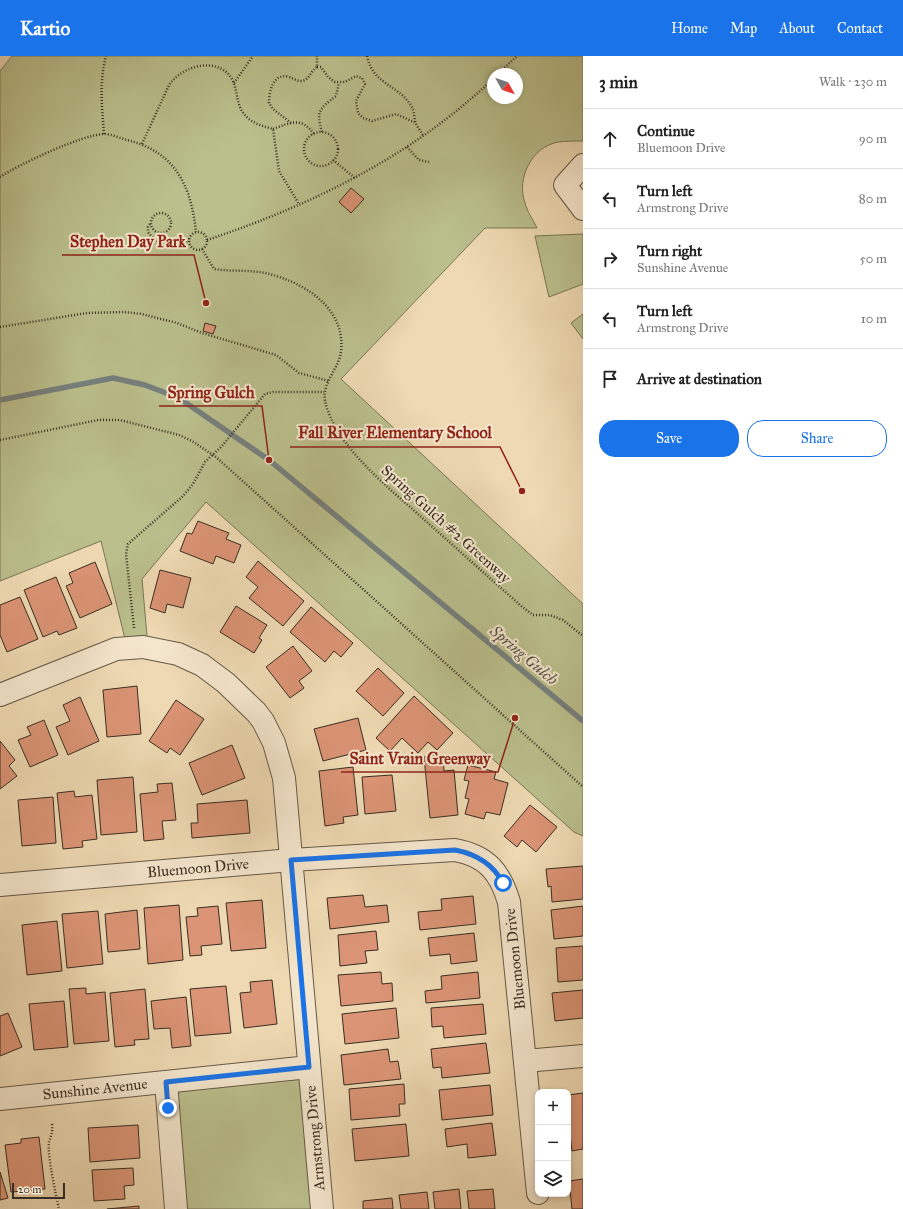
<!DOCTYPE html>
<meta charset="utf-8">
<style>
:root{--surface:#fff;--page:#f2f2f2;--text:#222;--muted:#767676;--line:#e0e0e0;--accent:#1a73e8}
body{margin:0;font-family:"IM FELL Great Primer",serif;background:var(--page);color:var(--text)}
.controls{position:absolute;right:12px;bottom:12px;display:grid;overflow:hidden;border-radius:8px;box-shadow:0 2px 6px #0003}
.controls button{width:36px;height:36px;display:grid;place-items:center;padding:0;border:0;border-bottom:1px solid var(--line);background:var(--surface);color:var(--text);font:20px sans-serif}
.compass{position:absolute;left:487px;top:12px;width:36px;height:36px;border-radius:50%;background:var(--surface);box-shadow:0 2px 6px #0003;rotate:130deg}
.scale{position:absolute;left:12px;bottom:10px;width:53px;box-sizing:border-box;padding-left:4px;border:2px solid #392e23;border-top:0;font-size:11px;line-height:14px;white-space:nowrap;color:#392e23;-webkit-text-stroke:3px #f4e6cd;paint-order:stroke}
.stop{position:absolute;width:12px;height:12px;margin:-9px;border:3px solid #1a73e8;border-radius:50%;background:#fff}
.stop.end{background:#1a73e8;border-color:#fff;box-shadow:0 1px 4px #0008}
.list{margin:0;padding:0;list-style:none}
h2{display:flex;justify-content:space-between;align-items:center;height:52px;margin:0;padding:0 16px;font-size:17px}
h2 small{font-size:13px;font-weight:400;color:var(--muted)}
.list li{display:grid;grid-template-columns:26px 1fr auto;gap:12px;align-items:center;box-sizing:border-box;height:60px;padding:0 16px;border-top:1px solid var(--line)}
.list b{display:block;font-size:15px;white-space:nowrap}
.list p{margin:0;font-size:13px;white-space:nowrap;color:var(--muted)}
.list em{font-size:13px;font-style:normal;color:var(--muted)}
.actions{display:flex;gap:8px;padding:12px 16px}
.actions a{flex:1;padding:9px 0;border:1px solid var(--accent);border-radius:16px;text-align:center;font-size:14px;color:var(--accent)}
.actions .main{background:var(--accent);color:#fff}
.icon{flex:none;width:22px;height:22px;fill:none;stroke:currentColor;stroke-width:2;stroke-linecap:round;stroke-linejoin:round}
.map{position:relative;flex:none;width:583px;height:1153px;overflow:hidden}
header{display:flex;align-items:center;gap:24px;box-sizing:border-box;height:56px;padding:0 20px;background:var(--accent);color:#fff}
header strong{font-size:19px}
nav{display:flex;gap:22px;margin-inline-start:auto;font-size:14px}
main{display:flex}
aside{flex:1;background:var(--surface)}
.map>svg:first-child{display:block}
.green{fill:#babf8c;stroke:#7a7658;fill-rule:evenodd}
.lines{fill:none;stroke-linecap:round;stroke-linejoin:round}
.stream{stroke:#76807d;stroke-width:5.5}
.building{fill:#db9475;stroke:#392e23}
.minor-casing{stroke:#665947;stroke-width:24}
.path{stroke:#392e23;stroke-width:2.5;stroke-dasharray:1 2;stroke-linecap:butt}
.minor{stroke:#f4e6cd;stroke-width:22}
.route{stroke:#1a73e8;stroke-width:5}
.labels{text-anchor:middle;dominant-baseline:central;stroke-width:4;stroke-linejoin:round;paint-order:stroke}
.street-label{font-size:15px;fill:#392e23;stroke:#f4e6cd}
.water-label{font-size:16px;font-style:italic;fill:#525048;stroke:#f4e6cd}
.leader{fill:none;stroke:#8f2418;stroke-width:1.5}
.callout-dot{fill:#8f2418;stroke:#f4e6cd;stroke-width:1.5}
.callout-label{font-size:16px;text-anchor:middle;font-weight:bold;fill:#8f2418;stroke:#f4e6cd;stroke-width:4;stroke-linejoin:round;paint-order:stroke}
</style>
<header>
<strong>Kartio</strong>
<nav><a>Home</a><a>Map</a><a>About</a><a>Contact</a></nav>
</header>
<main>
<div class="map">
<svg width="583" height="1153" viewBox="0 0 583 1153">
<rect width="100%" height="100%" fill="#eed9b2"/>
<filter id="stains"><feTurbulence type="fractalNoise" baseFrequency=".005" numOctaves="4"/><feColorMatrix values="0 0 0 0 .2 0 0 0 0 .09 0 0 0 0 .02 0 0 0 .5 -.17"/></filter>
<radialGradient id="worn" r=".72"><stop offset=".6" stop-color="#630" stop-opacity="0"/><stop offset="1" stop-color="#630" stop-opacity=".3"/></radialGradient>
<g class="green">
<path d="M12 0H583V85C575 85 566 85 558 86 532 91 516 122 525 147 527 155 533 164 537 172H485L341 323 583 548V780L574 776 206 446 142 523 148 591H127L101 485 0 525V15ZM493 18H517V42H493Z"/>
<path d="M583 178V228L549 241 535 180Z"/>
<path d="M583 258V283L571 267Z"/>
<path d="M309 1011 322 1153H176L166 1026Z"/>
</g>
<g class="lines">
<path class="stream" d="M0 344 113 322 145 329 179 342 269 404 583 665"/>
</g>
<g class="building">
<path d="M351 132 364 143 351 157 339 146Z"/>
<path d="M205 267 216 270 213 278 203 275Z"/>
<path d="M198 465 229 477 226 483 241 489 234 507 216 500 213 508 180 495 187 477 192 478Z"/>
<path d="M258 505 304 545 283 570 249 542 258 531 246 521Z"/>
<path d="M95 506 112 548 80 562 66 530 73 527 69 517Z"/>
<path d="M160 514 191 522 183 552 167 548 165 557 150 552Z"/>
<path d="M56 521 77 572 59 579 57 575 43 581 24 534Z"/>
<path d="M20 541 38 583 7 596 0 579V549Z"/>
<path d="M236 550 267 569 259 582 262 584 254 597 220 576Z"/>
<path d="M311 551 353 587 341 601 334 595 325 606 290 576Z"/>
<path d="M293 590 312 615 299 625 304 632 290 642 266 611Z"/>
<path d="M378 612 404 637 383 660 356 635Z"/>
<path d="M137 630 141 678 107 681 103 634Z"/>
<path d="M414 640 453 677 437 694 428 686 418 697 402 682 390 695 376 682Z"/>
<path d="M80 641 99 685 68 699 56 671 70 665 63 649Z"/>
<path d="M176 644 204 663 180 699 170 692 167 697 149 685Z"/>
<path d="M358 662 366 694 323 705 314 673Z"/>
<path d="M44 664 58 699 30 711 18 684 31 679 27 671Z"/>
<path d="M0 685 15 704 9 710 17 720 0 733Z"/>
<path d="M232 689 245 722 202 739 189 707Z"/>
<path d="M443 699 444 715 454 714 458 759 430 762 424 701Z"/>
<path d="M468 709 496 716 494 723 508 727 500 759 486 756 484 763 465 758 469 743 465 742 469 725 464 724Z"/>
<path d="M353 711 358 759 343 761 344 767 325 770 319 715Z"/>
<path d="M392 719 396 755 365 758 362 721Z"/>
<path d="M133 721 137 776 101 779 97 724Z"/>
<path d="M172 727 176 764 162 765 164 783 144 785 140 738 158 736 157 728Z"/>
<path d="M74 735 75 741 92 739 97 783 82 785 83 791 63 793 57 737Z"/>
<path d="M53 741 56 787 22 790 18 744Z"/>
<path d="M247 744 250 777 192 782 191 767H198L197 748Z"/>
<path d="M530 749 557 771 536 796 522 784 517 791 504 780Z"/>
<path d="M583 810V843L552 846 551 830 548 831 546 813Z"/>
<path d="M363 839 365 851 387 849 389 866 330 873 327 842Z"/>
<path d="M473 840 476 868 420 874 418 856 442 854 441 843Z"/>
<path d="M262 844 266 892 231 895 226 847Z"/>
<path d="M179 849 183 904 148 908 144 852Z"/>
<path d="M218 850 222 888 201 890 202 899 190 900 186 861 198 860 197 852Z"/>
<path d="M583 850V880L554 883 551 854Z"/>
<path d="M137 854 140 893 108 896 105 858Z"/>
<path d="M98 855 103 908 67 912 62 858Z"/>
<path d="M57 865 62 915 27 919 22 869Z"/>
<path d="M376 875 378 894 365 895 367 907 340 910 338 879Z"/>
<path d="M474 877 477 905 451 908 450 898 430 900 428 882Z"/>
<path d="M583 890V924L558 926 556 892Z"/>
<path d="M381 916 382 928 392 927 393 945 341 950 338 919Z"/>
<path d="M478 916 480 942 426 947 425 935 442 933 441 920Z"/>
<path d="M272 924 277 968 244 972 240 937 251 936 250 926Z"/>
<path d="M226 930 231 977 195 980 190 933Z"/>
<path d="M86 932V938L105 936 109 985 74 988 69 933Z"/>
<path d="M145 933 149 983 134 984 135 989 115 991 110 937Z"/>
<path d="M583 934V962L555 965 552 937Z"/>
<path d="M186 941 191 990 172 992 170 972 154 973 151 945Z"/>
<path d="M64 945 68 991 34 994 29 948Z"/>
<path d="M483 948 486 978 444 982 443 970 432 971 431 952Z"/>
<path d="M396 952 399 982 345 988 342 958Z"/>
<path d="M8 957 22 991 0 1000V960Z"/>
<path d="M486 987 490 1017 442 1022 441 1011 433 1012 431 993Z"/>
<path d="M388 993 390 1006 398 1005 401 1023 344 1029 341 999Z"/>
<path d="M404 1028 405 1048H399L400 1060 351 1064 349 1033Z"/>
<path d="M490 1029 493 1059 442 1064 439 1034Z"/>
<path d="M583 1037V1093L572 1095 568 1062V1039Z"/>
<path d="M492 1067 496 1099 468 1102 467 1088 447 1091 445 1073Z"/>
<path d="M406 1068 409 1100 355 1105 352 1073Z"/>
<path d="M138 1069 140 1102 90 1106 88 1072Z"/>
<path d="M39 1081 45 1133 11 1136 5 1089 21 1087V1083Z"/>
<path d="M133 1112 134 1129 124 1130 125 1143 94 1145 92 1114Z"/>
<path d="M0 1116 8 1142 0 1144Z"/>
<path d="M583 1123V1153H572L569 1125Z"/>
<path d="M459 1133 461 1153H435L433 1136Z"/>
<path d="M493 1133 495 1153H469L467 1135Z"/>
<path d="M427 1136 429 1153H401L399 1139Z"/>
<path d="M392 1142 393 1153H363V1145Z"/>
<path d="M139 1150V1153H107Z"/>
</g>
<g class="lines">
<defs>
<g id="minor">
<path d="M583 109 565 129 583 153"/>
<path d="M0 639 116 593 143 591 178 598 202 609 226 627 256 656 263 665 274 687 284 722 322 1153"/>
<path d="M0 829 291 804 455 794C487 800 500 816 509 846L538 1137"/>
<path d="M525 1005 583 1000"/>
<path d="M166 1026 176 1153"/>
<path d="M0 1043 309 1011"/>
</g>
</defs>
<use href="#minor" class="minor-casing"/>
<g class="path">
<path d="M367 0C373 28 396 28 410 48 414 53 414 59 415 65 416 70 421 75 423 79"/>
<path d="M317 11H321L328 21 335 26H345L356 20 362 22 365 28 356 45 358 57 363 62 372 65 396 58 416 67"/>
<path d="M498 18 517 0"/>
<path d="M234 27 253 0"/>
<path d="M291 67 273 53 269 47C269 36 273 16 289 21 293 22 296 25 301 25 309 25 311 14 317 11V0"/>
<path d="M273 73C290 67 301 60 314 78"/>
<path d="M322 76C316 55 319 53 336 40L339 27"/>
<circle cx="321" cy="93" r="17"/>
<path d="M104 78C102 51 99 26 106 0"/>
<path d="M142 88 169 29C183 9 218 0 232 23 238 35 236 48 244 58 251 67 262 70 273 73L279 115 299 148"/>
<path d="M407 91 419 104 429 106"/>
<path d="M333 104 355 122"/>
<path d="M0 121C20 108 81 79 104 78 111 78 120 82 127 84 176 96 191 130 196 176"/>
<circle cx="161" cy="167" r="10"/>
<path d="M150 168 148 171V176C158 191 175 190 189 184"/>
<circle cx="198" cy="185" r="9"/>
<path d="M207 184C312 149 412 100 493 23"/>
<path d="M202 193 214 213C234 216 254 213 273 219 308 229 346 254 341 296 339 310 328 321 325 335 322 346 333 368 339 377 360 409 391 434 419 459 453 489 486 519 520 549L533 559H550L563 564 583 580"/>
<path d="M0 271 87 257 124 256 142 258 177 267 202 277 276 299 299 317 329 325"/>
<path d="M0 384 98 364H120L179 379 192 385 216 401 583 731"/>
<path d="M134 572 126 498 128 488 183 440 193 428 205 406 221 391 265 338 273 336H324"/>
<path d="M52 1068C53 1077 51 1079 49 1086 47 1099 56 1139 59 1153"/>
</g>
<use href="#minor" class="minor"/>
</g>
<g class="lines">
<path class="route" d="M168 1052 166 1026 309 1011 291 804 455 794C476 798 493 808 503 827"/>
</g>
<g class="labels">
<g class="street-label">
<text transform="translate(446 468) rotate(42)">Spring Gulch #2 Greenway</text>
<text transform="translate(198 812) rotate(-5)">Bluemoon Drive</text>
<text transform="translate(515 903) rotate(-96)">Bluemoon Drive</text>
<text transform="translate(95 1033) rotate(-6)">Sunshine Avenue</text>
<text transform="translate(315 1082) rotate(-95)">Armstrong Drive</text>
</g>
<g class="water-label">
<text transform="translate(524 599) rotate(40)">Spring Gulch</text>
</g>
</g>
<path class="leader" d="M206 247L194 199H62M269 404L262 350H159M522 435L500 391H290M515 662L498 716H341"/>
<g class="callout-dot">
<circle cx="206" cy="247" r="4"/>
<circle cx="269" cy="404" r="4"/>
<circle cx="522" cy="435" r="4"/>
<circle cx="515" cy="662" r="4"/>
</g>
<g class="callout-label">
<text x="128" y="191">Stephen Day Park</text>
<text x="211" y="342">Spring Gulch</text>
<text x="395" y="382">Fall River Elementary School</text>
<text x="420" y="708">Saint Vrain Greenway</text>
</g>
<rect width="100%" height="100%" filter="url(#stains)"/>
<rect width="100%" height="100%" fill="url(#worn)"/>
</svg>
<div class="controls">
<button>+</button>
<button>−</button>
<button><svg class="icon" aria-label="layers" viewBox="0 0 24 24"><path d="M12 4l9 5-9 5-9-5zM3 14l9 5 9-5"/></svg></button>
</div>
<svg class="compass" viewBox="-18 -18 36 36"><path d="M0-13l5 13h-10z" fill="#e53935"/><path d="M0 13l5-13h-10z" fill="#767676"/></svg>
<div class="scale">20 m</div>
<div class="stop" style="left:503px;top:827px"></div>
<div class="stop end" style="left:168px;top:1052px"></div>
</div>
<aside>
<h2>3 min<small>Walk · 230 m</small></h2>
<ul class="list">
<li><svg class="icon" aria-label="ahead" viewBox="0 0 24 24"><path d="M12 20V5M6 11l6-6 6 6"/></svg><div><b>Continue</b><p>Bluemoon Drive</p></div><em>90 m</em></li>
<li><svg class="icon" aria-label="left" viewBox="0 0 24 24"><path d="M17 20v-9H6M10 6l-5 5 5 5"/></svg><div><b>Turn left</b><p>Armstrong Drive</p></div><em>80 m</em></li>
<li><svg class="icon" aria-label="right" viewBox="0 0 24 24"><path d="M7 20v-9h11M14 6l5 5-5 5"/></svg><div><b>Turn right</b><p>Sunshine Avenue</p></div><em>50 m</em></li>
<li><svg class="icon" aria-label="left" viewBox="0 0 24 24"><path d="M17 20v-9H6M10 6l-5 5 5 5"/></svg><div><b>Turn left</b><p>Armstrong Drive</p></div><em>10 m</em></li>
<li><svg class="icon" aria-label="arrive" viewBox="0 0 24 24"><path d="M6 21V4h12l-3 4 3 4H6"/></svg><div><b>Arrive at destination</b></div></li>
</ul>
<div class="actions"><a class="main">Save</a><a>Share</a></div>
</aside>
</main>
